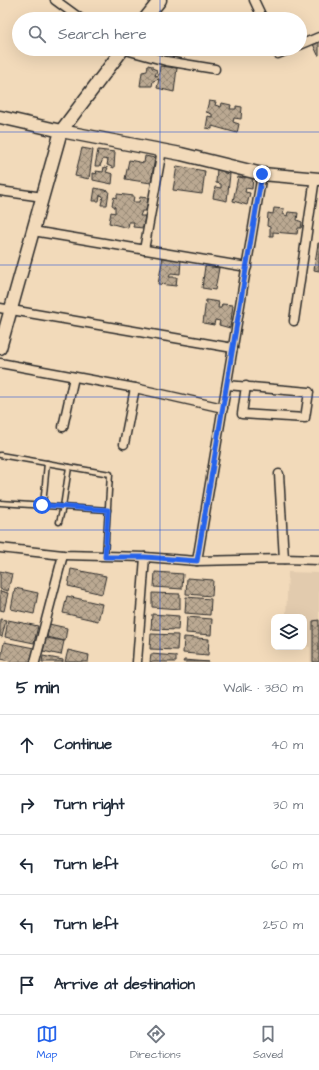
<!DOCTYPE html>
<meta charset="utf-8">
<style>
:root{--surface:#fff;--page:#f6f6f7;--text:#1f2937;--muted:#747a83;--line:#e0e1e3;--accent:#2563eb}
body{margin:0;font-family:"Architects Daughter",sans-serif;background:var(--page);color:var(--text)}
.controls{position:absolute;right:12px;bottom:12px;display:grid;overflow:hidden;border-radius:8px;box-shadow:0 4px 16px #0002}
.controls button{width:36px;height:36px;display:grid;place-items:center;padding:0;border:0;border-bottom:1px solid var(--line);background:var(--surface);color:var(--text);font:20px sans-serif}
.stop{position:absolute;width:12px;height:12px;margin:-9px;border:3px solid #2563eb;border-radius:50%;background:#fff}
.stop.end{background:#2563eb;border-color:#fff;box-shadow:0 1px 4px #0008}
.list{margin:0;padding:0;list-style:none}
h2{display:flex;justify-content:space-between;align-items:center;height:52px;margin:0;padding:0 16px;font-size:17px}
h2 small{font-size:13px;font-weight:400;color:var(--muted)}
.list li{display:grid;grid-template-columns:26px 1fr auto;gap:12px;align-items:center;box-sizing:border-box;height:60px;padding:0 16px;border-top:1px solid var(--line)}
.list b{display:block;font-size:15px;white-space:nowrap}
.list em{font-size:13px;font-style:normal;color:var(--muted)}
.icon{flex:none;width:22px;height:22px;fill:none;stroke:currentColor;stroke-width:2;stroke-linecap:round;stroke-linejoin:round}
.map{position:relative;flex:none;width:319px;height:662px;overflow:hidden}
.search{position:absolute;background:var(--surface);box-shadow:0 4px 16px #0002;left:12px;right:12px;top:12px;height:44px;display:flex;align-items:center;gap:10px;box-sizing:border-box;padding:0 14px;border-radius:22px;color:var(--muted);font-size:15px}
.sheet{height:352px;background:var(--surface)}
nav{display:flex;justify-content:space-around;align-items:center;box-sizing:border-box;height:56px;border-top:1px solid var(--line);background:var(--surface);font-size:11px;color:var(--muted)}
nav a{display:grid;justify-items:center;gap:2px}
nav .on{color:var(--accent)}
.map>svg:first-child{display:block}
.built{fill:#e2cbae}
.building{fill:url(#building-cross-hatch);stroke:#2b2b2b}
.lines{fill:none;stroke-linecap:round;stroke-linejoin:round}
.lane-casing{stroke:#2b2b2b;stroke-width:7}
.street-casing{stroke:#2b2b2b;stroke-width:11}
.secondary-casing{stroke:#2b2b2b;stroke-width:15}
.lane{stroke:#f2daba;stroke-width:4}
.street{stroke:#f2daba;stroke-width:8}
.secondary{stroke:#f2daba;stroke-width:12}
.route{stroke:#2563eb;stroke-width:5}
.grid{fill:none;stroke:#1d4ed8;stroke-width:1;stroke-opacity:0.55}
</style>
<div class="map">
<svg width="319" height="662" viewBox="0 0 319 662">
<defs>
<pattern id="building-cross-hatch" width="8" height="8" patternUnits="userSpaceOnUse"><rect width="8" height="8" fill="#bba992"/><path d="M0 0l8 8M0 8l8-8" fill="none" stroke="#988a77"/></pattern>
</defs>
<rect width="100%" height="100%" fill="#f2daba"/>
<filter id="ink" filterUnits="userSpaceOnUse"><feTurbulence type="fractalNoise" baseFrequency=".025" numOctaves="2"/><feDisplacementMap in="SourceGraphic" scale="8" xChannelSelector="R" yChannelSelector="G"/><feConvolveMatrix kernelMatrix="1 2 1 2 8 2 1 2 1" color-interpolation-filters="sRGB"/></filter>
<g filter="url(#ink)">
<path class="built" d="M288 572 319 573V662H310V647L304 646V617H286Z"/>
<g class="building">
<path d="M319 42V55H318L313 44Z"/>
<path d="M148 65 152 66V68L157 70 155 76 159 75 160 66 177 68 174 92 157 88 159 79 153 81 152 86H140L142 72 147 71Z"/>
<path d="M209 101 216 102 215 105 221 107 222 103 231 105 230 109H236V106L242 107 241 119 234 118 233 122 239 124 237 133 212 126V129L206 128 208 116 212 117V114L206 112Z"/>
<path d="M82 148 93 150 89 179 75 176Z"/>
<path d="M98 150 115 152 114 168 107 165 108 160 103 159 100 166H95Z"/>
<path d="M145 156 155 158 151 183 125 179 129 160 144 163Z"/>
<path d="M177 166 205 171 202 194 173 190Z"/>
<path d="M104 167 108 168 106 172 113 174 112 184 93 180V173L97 174 96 171 103 172Z"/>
<path d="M217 168 224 170V173L230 174 227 201 213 198 215 187 221 188V184L216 183Z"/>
<path d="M245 175 253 177 252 189 246 188 245 192 250 193 247 205 233 201 238 177 245 178Z"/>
<path d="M95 188 109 191 107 205H101L103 196 100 195 99 201H93Z"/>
<path d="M117 194 134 196 133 202H139L140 197 148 198 146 211H142L140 216H145L143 228 133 227 134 222H129L128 228 109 223 111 212 115 213V207L112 205 114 197 117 198Z"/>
<path d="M274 208 284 209 283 214 287 216 288 212 298 213 297 220 302 222 301 228H298L297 234 273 232V236H270V227L267 226 268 213 273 214Z"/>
<path d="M318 243H319V271L314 270Z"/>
<path d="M163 257 181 260 180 274 171 273 169 277H177L176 286 158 284Z"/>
<path d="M205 266 219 268 215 290 202 288Z"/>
<path d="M206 300 219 302 218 308H221L222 304 233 305 230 328 219 325 220 321 215 320 214 325 203 323Z"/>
<path d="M71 569 106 576 102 594 68 586Z"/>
<path d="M0 571 12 574 8 591 0 589Z"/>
<path d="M155 572 183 574 182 589 154 587Z"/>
<path d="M187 578 213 580 212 596 186 594Z"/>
<path d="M15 588 38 593 34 614 11 609Z"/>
<path d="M0 591 8 593 4 611 0 610Z"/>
<path d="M152 593 180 594V609L152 607Z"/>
<path d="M67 596 102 604 98 621 63 613Z"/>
<path d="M186 597 211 599 210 615 185 613Z"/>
<path d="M152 614 179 616 178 630 151 629Z"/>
<path d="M187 617 212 619 211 635 186 633Z"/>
<path d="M0 619 6 620 2 637 0 636Z"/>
<path d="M8 620 38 626 34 643 5 637Z"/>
<path d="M319 620V662H313V621Z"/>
<path d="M49 624 67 628 65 641 47 637Z"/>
<path d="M151 634 178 635 177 650 150 649Z"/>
<path d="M184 637 209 639 208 655 183 653Z"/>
<path d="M46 638 64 641 61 655 43 651Z"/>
<path d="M4 642 34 648 31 662H14L1 659Z"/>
<path d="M68 650 89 655 88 662H65Z"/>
<path d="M151 654 176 656V662H150Z"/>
<path d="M43 656 63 660V662H42Z"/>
<path d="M184 660 209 662H183Z"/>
</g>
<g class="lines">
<defs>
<g id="lane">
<path d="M0 455 110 474 105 556"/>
<path d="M0 503 108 510"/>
<path d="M43 505 47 463"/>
<path d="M59 522 63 507 69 467"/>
</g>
<g id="street">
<path d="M55 0 81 19"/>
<path d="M254 0 263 19"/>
<path d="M300 45 319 37"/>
<path d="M122 49 166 61 215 69"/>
<path d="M276 49 278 54 290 49"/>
<path d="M0 191 43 197"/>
<path d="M33 231 247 267"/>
<path d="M144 250 162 150"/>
<path d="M0 308 233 348"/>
<path d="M294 321 315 178"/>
<path d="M0 363 135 388 223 408"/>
<path d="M227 385 309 392 305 418 242 414 246 386"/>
<path d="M63 427 74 377"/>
<path d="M124 444 135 388"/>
<path d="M279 474 284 559"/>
<path d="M0 548 63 555 145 557 197 561 284 559 319 560"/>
<path d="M197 561 262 174"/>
<path d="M35 662 63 555"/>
<path d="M137 662 145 557"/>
</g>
<g id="secondary">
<path d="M145 19 160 0"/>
<path d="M0 117 61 131 181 154 262 174 319 179"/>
<path d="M0 348 61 131 123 49"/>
</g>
</defs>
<use href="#lane" class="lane-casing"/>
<use href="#street" class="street-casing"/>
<use href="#secondary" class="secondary-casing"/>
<use href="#lane" class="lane"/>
<use href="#street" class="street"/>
<use href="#secondary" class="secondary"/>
</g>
</g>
<g class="lines" filter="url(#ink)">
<path class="route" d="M42 505 108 510 105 557H145L197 561 262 174"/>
</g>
<path class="grid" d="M160 0V19M160 49V662M0 132H319M0 265H319M0 397H319M0 530H319"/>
</svg>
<div class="controls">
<button><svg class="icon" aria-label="layers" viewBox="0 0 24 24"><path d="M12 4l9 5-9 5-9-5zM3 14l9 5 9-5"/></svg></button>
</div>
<div class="stop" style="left:42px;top:505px"></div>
<div class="stop end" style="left:262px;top:174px"></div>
<div class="search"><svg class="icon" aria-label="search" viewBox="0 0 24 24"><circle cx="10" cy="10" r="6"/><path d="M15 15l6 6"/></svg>Search here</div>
</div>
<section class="sheet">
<h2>5 min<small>Walk · 380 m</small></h2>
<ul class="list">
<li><svg class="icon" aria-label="ahead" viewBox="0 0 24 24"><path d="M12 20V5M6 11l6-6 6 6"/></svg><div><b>Continue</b></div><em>40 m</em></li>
<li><svg class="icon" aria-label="right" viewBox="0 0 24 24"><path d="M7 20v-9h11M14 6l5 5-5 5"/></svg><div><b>Turn right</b></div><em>30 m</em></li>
<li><svg class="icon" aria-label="left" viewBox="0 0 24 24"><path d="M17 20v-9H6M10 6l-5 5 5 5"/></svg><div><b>Turn left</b></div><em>60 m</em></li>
<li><svg class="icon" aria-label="left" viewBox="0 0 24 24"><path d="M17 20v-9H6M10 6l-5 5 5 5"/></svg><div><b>Turn left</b></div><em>250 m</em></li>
<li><svg class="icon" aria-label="arrive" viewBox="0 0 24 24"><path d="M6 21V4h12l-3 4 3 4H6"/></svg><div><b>Arrive at destination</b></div></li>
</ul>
</section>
<nav>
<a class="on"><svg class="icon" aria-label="map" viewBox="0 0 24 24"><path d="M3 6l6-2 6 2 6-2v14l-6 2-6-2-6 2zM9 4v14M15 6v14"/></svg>Map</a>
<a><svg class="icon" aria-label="directions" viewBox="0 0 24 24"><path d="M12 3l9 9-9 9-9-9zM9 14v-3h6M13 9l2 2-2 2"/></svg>Directions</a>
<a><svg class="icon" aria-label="saved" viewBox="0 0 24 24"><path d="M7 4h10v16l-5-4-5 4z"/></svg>Saved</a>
</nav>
